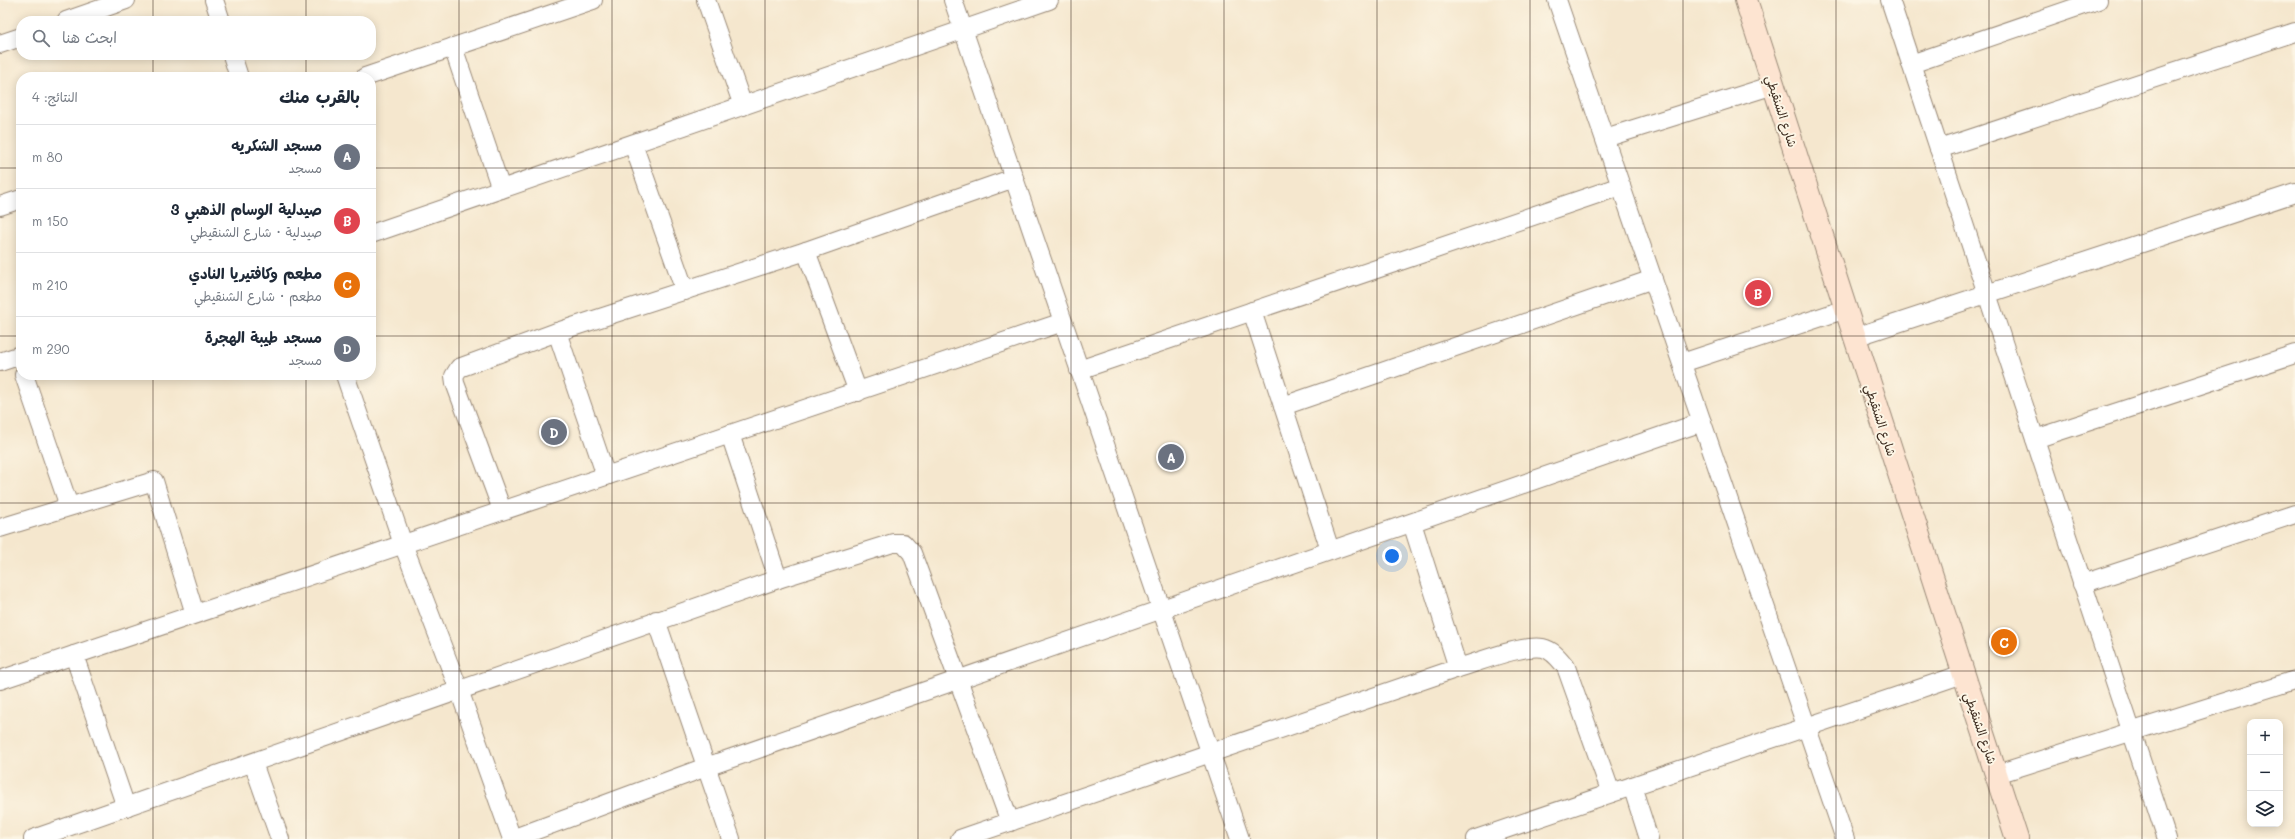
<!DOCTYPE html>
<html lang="ar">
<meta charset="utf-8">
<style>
:root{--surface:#fff;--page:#f2f2f3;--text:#1f2937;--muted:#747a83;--line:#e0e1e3;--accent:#db2777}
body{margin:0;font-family:Mali,"Playpen Sans Arabic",sans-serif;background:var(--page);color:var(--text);direction:rtl}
.controls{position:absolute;right:12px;bottom:12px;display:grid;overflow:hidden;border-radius:8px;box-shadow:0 2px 10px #0003}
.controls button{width:36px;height:36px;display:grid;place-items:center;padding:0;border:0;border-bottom:1px solid var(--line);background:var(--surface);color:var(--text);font:20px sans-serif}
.you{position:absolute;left:1392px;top:556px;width:14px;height:14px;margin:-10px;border:3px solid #fff;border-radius:50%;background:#1a73e8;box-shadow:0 0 0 6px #1a73e833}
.badge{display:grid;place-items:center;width:26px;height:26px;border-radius:50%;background:var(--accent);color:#fff;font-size:13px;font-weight:700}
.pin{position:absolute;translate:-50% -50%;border:2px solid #fff;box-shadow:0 1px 4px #0006}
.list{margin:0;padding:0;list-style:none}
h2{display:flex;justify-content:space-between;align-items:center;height:52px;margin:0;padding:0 16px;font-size:17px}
h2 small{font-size:13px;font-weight:400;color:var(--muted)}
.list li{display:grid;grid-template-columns:26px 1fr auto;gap:12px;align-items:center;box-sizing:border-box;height:64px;padding:0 16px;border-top:1px solid var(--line)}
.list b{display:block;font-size:15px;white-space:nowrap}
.list p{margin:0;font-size:13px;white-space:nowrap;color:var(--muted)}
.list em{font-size:13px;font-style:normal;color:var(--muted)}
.icon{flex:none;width:22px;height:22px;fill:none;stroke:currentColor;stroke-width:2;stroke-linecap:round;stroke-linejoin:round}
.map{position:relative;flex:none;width:2295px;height:839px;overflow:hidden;direction:ltr}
.search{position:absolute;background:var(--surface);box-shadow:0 2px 10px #0003;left:16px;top:16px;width:360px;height:44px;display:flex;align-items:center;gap:10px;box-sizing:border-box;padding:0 14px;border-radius:16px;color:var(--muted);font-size:15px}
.panel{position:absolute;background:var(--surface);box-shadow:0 2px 10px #0003;left:16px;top:72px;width:360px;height:308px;border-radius:16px;direction:rtl}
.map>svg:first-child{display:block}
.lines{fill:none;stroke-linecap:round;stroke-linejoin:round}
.street-casing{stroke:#988876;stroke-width:20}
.secondary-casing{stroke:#988876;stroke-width:24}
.street{stroke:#fff;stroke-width:18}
.secondary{stroke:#fde4d1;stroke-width:22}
.grid{fill:none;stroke:#3b2a1e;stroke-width:1;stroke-opacity:0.55}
.labels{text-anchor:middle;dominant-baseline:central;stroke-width:4;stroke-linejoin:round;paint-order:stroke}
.street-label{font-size:12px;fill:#3b2a1e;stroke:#fcf5e5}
</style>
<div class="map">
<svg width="2295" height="839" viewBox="0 0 2295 839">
<rect width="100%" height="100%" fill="#fcf5e5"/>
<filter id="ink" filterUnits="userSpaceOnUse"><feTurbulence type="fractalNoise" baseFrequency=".025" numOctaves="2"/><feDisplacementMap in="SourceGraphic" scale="8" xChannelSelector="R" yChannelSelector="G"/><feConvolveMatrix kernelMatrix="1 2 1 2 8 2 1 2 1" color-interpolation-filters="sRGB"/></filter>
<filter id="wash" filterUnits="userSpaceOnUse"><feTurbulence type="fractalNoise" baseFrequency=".012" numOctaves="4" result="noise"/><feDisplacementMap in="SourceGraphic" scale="16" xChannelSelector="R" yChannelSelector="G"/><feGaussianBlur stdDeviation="0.9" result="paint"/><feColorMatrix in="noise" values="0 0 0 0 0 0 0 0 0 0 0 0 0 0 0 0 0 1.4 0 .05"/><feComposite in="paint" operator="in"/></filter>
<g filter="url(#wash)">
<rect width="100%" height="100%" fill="#f5e7ce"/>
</g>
<g filter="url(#ink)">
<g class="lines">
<defs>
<g id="street">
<path d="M214 0 221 21"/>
<path d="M706 0 743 106"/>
<path d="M953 0 1240 839"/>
<path d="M1557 0 1845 839"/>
<path d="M1890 0 2167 839"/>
<path d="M66 21 126 0"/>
<path d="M0 44 21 37"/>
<path d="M453 47 501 189"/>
<path d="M232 55 239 77"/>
<path d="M1911 64 2098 0"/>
<path d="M365 77 593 0"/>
<path d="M1605 138 1774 85"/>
<path d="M633 144 685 291"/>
<path d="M1939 149 2295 32"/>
<path d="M0 206 21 199"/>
<path d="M371 234 1049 0"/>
<path d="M806 251 858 392"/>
<path d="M1252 311 1330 550"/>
<path d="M557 332 606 476"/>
<path d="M1855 337 2295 193"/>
<path d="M0 362 21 355"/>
<path d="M1682 363 1846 309"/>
<path d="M1079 370 1621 186"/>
<path d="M24 375 69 506"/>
<path d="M345 375 403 544 459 690 512 839"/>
<path d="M1283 406 1653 279"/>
<path d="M730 434 778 579"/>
<path d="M2035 439 2295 354"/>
<path d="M502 510 455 383 454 376 459 368 557 332 806 251 1014 178"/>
<path d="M1412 523 1458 668"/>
<path d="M0 528 154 481 195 614"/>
<path d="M2082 584 2295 514"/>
<path d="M656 620 731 839"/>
<path d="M74 655 126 807"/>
<path d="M0 680 1063 322"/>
<path d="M253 763 280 839"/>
<path d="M1997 774 2295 680"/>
<path d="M1632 786 1649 839"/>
<path d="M33 839 778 579 893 543H903L912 553 1010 822"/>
<path d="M512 839 706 767 1702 422"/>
<path d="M960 839 1458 668C1479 662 1523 644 1543 648 1553 650 1560 660 1566 667L1611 793"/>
<path d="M1476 839 1963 674"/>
</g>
<path id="secondary" d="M1746 0 2017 839"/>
</defs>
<use href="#street" class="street-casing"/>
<use href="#secondary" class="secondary-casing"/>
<use href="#street" class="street"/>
<use href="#secondary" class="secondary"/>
</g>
</g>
<path class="grid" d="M153 0V21M306 0V21M459 0V839M612 0V839M765 0V839M918 0V839M1071 0V839M1224 0V839M1377 0V839M1530 0V839M1683 0V839M1836 0V839M1989 0V839M2142 0V839M153 55V77M306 55V77M0 168H21M371 168H2295M0 336H21M371 336H2295M153 375V839M306 375V839M0 503H2295M0 671H2295"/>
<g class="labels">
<g class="street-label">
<text transform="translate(1782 111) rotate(72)">شارع الشنقيطي</text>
<text transform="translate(1881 420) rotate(72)">شارع الشنقيطي</text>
<text transform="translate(1981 728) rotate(71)">شارع الشنقيطي</text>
</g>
</g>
</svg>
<div class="controls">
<button>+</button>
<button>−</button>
<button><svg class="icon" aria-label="layers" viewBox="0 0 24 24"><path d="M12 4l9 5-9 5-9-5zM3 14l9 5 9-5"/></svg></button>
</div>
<div class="you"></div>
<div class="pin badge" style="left:1171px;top:457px;background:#6b7280">A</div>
<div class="pin badge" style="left:1758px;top:293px;background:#e0444e">B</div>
<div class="pin badge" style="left:2004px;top:642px;background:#e8710a">C</div>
<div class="pin badge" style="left:554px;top:432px;background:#6b7280">D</div>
<div class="search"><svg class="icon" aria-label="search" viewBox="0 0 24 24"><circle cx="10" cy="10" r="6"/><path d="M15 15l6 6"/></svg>ابحث هنا</div>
<section class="panel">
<h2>بالقرب منك<small>النتائج: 4</small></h2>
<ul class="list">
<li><span class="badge" style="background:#6b7280">A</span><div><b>مسجد الشكريه</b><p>مسجد</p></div><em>80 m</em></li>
<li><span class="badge" style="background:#e0444e">B</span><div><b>صيدلية الوسام الذهبي 3</b><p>صيدلية · شارع الشنقيطي</p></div><em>150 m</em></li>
<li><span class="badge" style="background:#e8710a">C</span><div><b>مطعم وكافتيريا النادي</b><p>مطعم · شارع الشنقيطي</p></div><em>210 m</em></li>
<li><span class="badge" style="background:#6b7280">D</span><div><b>مسجد طيبة الهجرة</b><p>مسجد</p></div><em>290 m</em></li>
</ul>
</section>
</div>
